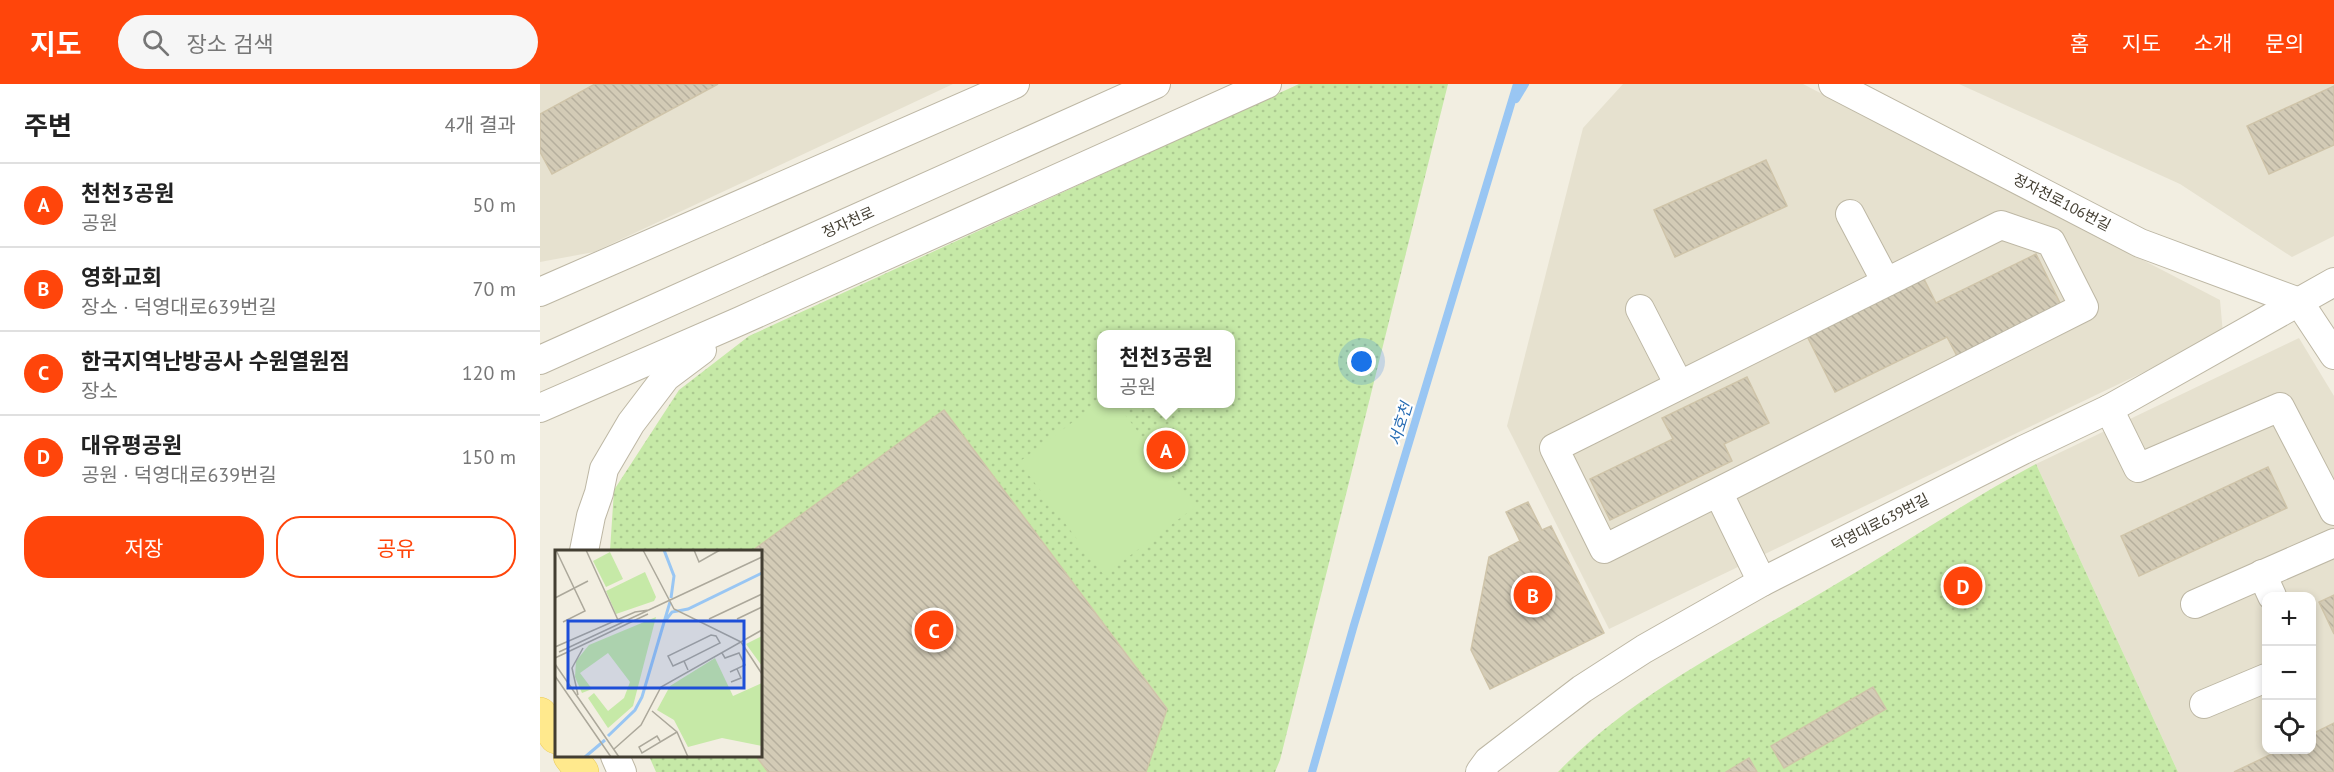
<!DOCTYPE html>
<html lang="ko">
<meta charset="utf-8">
<style>
:root{--surface:#fff;--page:#f6f6f6;--text:#222;--muted:#767676;--line:#e0e0e0;--accent:#ff450b}
body{margin:0;font-family:"PT Sans","Noto Sans KR",sans-serif;background:var(--page);color:var(--text)}
.controls{position:absolute;right:18px;bottom:18px;display:grid;overflow:hidden;border-radius:12px;box-shadow:0 3px 9px #0003}
.controls button{width:54px;height:54px;display:grid;place-items:center;padding:0;border:0;border-bottom:2px solid var(--line);background:var(--surface);color:var(--text);font:30px sans-serif}
.you{position:absolute;left:822px;top:278px;width:21px;height:21px;margin:-15px;border:4px solid #fff;border-radius:50%;background:#1a73e8;box-shadow:0 0 0 9px #1a73e833}
.badge{display:grid;place-items:center;width:39px;height:39px;border-radius:50%;background:var(--accent);color:#fff;font-size:20px;font-weight:700}
.pin{position:absolute;translate:-50% -50%;border:3px solid #fff;box-shadow:0 2px 6px #0006}
.popup{position:absolute;left:557px;top:246px;width:138px;height:78px;box-sizing:border-box;display:grid;place-content:center;border-radius:12px;background:var(--surface);filter:drop-shadow(0 2px 4px #0005);font-size:20px;white-space:nowrap;color:var(--muted)}
.popup b{font-size:22px;color:var(--text)}
.popup::after{content:'';position:absolute;left:50%;top:100%;margin-left:-12px;border:12px solid transparent;border-top-color:var(--surface)}
.list{margin:0;padding:0;list-style:none}
h2{display:flex;justify-content:space-between;align-items:center;height:78px;margin:0;padding:0 24px;font-size:26px}
h2 small{font-size:20px;font-weight:400;color:var(--muted)}
.list li{display:grid;grid-template-columns:39px 1fr auto;gap:18px;align-items:center;box-sizing:border-box;height:84px;padding:0 24px;border-top:2px solid var(--line)}
.list b{display:block;font-size:22px;white-space:nowrap}
.list p{margin:0;font-size:20px;white-space:nowrap;color:var(--muted)}
.list em{font-size:20px;font-style:normal;color:var(--muted)}
.actions{display:flex;gap:12px;padding:18px 24px}
.actions a{flex:1;padding:14px 0;border:2px solid var(--accent);border-radius:24px;text-align:center;font-size:21px;color:var(--accent)}
.actions .main{background:var(--accent);color:#fff}
.icon{flex:none;width:33px;height:33px;fill:none;stroke:currentColor;stroke-width:2;stroke-linecap:round;stroke-linejoin:round}
.map{position:relative;flex:none;width:1794px;height:688px;overflow:hidden}
header{display:flex;align-items:center;gap:36px;box-sizing:border-box;height:84px;padding:0 30px;background:var(--accent);color:#fff}
header strong{font-size:28px}
nav{display:flex;gap:33px;margin-inline-start:auto;font-size:21px}
.search{width:420px;height:54px;background:var(--page);display:flex;align-items:center;gap:15px;box-sizing:border-box;padding:0 21px;border-radius:33px;color:var(--muted);font-size:22px}
main{display:flex}
aside{flex:1;background:var(--surface)}
.map>svg:first-child{display:block}
.residential{fill:#e6e1cf;fill-rule:evenodd}
.green{fill:url(#green-dots);fill-rule:evenodd}
.pitch{fill:#c6e9a7}
.lines{fill:none;stroke-linecap:round;stroke-linejoin:round}
.stream{stroke:#99c6f3;stroke-width:8}
.building{fill:url(#building-back-hatch);stroke:#cfc4a9;stroke-width:1.5}
.minor-casing{stroke:#bdb7a4;stroke-width:30}
.major-casing{stroke:#e9ca58;stroke-width:34}
.minor{stroke:#fff;stroke-width:28}
.major{stroke:#ffe98d;stroke-width:33}
.labels{text-anchor:middle;dominant-baseline:central;stroke-width:4.5;stroke-linejoin:round;paint-order:stroke}
.street-label{font-size:15px;fill:#433e32;stroke:#fff}
.water-label{font-size:16px;font-style:italic;fill:#276cb3;stroke:#fff}
.inset-river{fill:none;stroke:#99c6f3;stroke-width:3}
.inset-road{fill:none;stroke:#aca89b;stroke-width:1.5}
.view{fill:#1d4ed8;fill-opacity:0.15;stroke:#1d4ed8;stroke-width:3}
.inset-edge{fill:none;stroke:#433e32;stroke-width:3}
</style>
<header>
<strong>지도</strong>
<div class="search"><svg class="icon" aria-label="search" viewBox="0 0 24 24"><circle cx="10" cy="10" r="6"/><path d="M15 15l6 6"/></svg>장소 검색</div>
<nav><a>홈</a><a>지도</a><a>소개</a><a>문의</a></nav>
</header>
<main>
<aside>
<h2>주변<small>4개 결과</small></h2>
<ul class="list">
<li><span class="badge">A</span><div><b>천천3공원</b><p>공원</p></div><em>50 m</em></li>
<li><span class="badge">B</span><div><b>영화교회</b><p>장소 · 덕영대로639번길</p></div><em>70 m</em></li>
<li><span class="badge">C</span><div><b>한국지역난방공사 수원열원점</b><p>장소</p></div><em>120 m</em></li>
<li><span class="badge">D</span><div><b>대유평공원</b><p>공원 · 덕영대로639번길</p></div><em>150 m</em></li>
</ul>
<div class="actions"><a class="main">저장</a><a>공유</a></div>
</aside>
<div class="map">
<svg width="1794" height="688" viewBox="0 0 1794 688">
<defs>
<pattern id="green-dots" width="8" height="8" patternUnits="userSpaceOnUse" patternTransform="scale(1.5)"><rect width="8" height="8" fill="#c6e9a7"/><path d="M2 2h.1M6 6h.1" fill="none" stroke="#abc990" stroke-width="1.8" stroke-linecap="round"/></pattern>
<pattern id="building-back-hatch" width="6" height="6" patternUnits="userSpaceOnUse" patternTransform="scale(1.5)"><rect width="6" height="6" fill="#d3cbb6"/><path d="M-1 5l2 2M0 0l6 6M5-1l2 2" fill="none" stroke="#b6af9d"/></pattern>
</defs>
<rect width="100%" height="100%" fill="#f2eee1"/>
<g class="residential">
<path d="M0 0H413L54 168 0 178Z"/>
<path d="M1083 0H1263L1680 216 1683 250 1069 545 967 342 1043 44Z"/>
<path d="M1419 0H1794V152L1752 173 1640 100Z"/>
<path d="M1759 254 1794 312V688H1638L1496 380ZM1726 512H1772V666H1726Z"/>
</g>
<g class="green">
<path d="M759 0H908L740 676 735 688H606L627 624 404 326 212 467H70L74 406 139 306 209 252ZM562 250H690V320H562Z"/>
<path d="M1496 380 1638 688H1018C1092 611 1190 563 1281 509 1353 467 1423 419 1496 380Z"/>
<path d="M109 672H216L228 688H116Z"/>
</g>
<path class="pitch" d="M561 317 562 320H577L655 423 564 491 479 378Z"/>
<g class="lines">
<g class="stream">
<path d="M976 15 985 0"/>
<path d="M772 688 814 541 977 0"/>
</g>
</g>
<g class="building">
<path d="M55 0H178L12 90 0 68V30Z"/>
<path d="M1794 2V61L1729 90 1707 42Z"/>
<path d="M1226 76 1247 122 1135 173 1114 126Z"/>
<path d="M1496 170 1521 221 1417 272 1407 253 1295 308 1267 252 1384 195 1396 219Z"/>
<path d="M1207 293 1229 339 1184 360 1192 377 1070 436 1050 395 1133 355 1122 334Z"/>
<path d="M404 326 627 625 606 688H228L216 672H220V467H212Z"/>
<path d="M1728 383 1747 424 1599 492 1581 452Z"/>
<path d="M988 418 1002 446 1011 442 1064 549 950 605 931 566 949 473 980 457 966 428Z"/>
<path d="M1794 511V550L1779 518Z"/>
<path d="M1333 603 1346 625 1244 684 1231 662Z"/>
<path d="M1794 639V688H1694L1740 666H1772V650Z"/>
<path d="M1209 674 1217 688H1186Z"/>
</g>
<g class="lines">
<defs>
<g id="minor">
<path d="M1293 0 1600 159 1759 218"/>
<path d="M1310 130 1346 198"/>
<path d="M0 208 475 0"/>
<path d="M1759 218 1794 271"/>
<path d="M1100 225 1139 301"/>
<path d="M0 276 616 0"/>
<path d="M0 324 200 237 727 0"/>
<path d="M1569 325 1598 384 1740 323 1794 427"/>
<path d="M1178 408 1064 465 1014 364 1461 141 1511 158 1544 223 1178 408 1222 498"/>
<path d="M44 467 51 432 59 409 64 385 91 339 126 293 162 266"/>
<path d="M1722 490 1732 512"/>
<path d="M1655 520 1794 459"/>
<path d="M1664 620 1726 594"/>
<path d="M75 672 82 688"/>
<path d="M940 688 948 677 1042 605 1104 565 1222 498 1483 366 1569 325 1794 198"/>
</g>
<g id="major">
<path d="M0 630 16 653"/>
<path d="M30 672 42 688"/>
</g>
</defs>
<use href="#minor" class="minor-casing"/>
<use href="#major" class="major-casing"/>
<use href="#minor" class="minor"/>
<use href="#major" class="major"/>
</g>
<g class="labels">
<g class="street-label">
<text transform="translate(1522 118) rotate(27)">정자천로106번길</text>
<text transform="translate(308 138) rotate(-24)">정자천로</text>
<text transform="translate(1340 438) rotate(-27)">덕영대로639번길</text>
</g>
<g class="water-label">
<text transform="translate(860 340) rotate(-73)">서호천</text>
</g>
</g>
<g transform="translate(15 466)">
<rect width="207" height="207" fill="#f2eee1"/>
<path d="M90 22 101 47 99 51 61 64 51 41ZM101 67 78 156 53 178 33 148 39 143 53 161 69 148 75 132 53 103 25 123 37 139 27 143 20 127 21 111 34 95ZM160 108 178 146 207 133V196L167 188 133 197 119 170 102 160 115 136Z" fill="#c6e9a7"/>
<path d="M55 2 68 29 51 37 38 11ZM207 86V116L191 94Z" fill="#c6e9a7"/>
<path class="inset-river" d="M109 0 119 26 116 48M110 71 117 62 133 59 207 23M53 186 80 160 87 147 115 52M30 207 50 190"/>
<path class="inset-road" d="M1 0 30 61 8 72M31 0 63 70M88 0 119 59 186 92M139 0 144 12 165 0M0 48 33 31M154 69 207 44M182 69 207 57M186 92 207 124M0 97 80 62 94 60M4 102 207 7M167 103 170 108 184 103 190 115 175 122M0 108 93 64M129 111 118 116 113 106 156 85 161 86 165 93 129 111 133 120M0 114 64 207M0 126 56 207M176 132 186 128 182 119M23 145 17 118 28 98M97 161 122 182 133 207M105 191 102 186 84 197 87 203 122 182M59 199 86 175 106 137 207 80"/>
<path class="view" d="M13 71H189V138H13Z"/>
<rect width="207" height="207" class="inset-edge"/>
</g>
</svg>
<div class="controls">
<button>+</button>
<button>−</button>
<button><svg class="icon" aria-label="locate" viewBox="0 0 24 24"><circle cx="12" cy="12" r="6"/><path d="M12 2v4M12 18v4M2 12h4M18 12h4"/></svg></button>
</div>
<div class="you"></div>
<div class="pin badge" style="left:626px;top:366px">A</div>
<div class="popup"><b>천천3공원</b>공원</div>
<div class="pin badge" style="left:993px;top:511px">B</div>
<div class="pin badge" style="left:394px;top:546px">C</div>
<div class="pin badge" style="left:1423px;top:502px">D</div>
</div>
</main>
